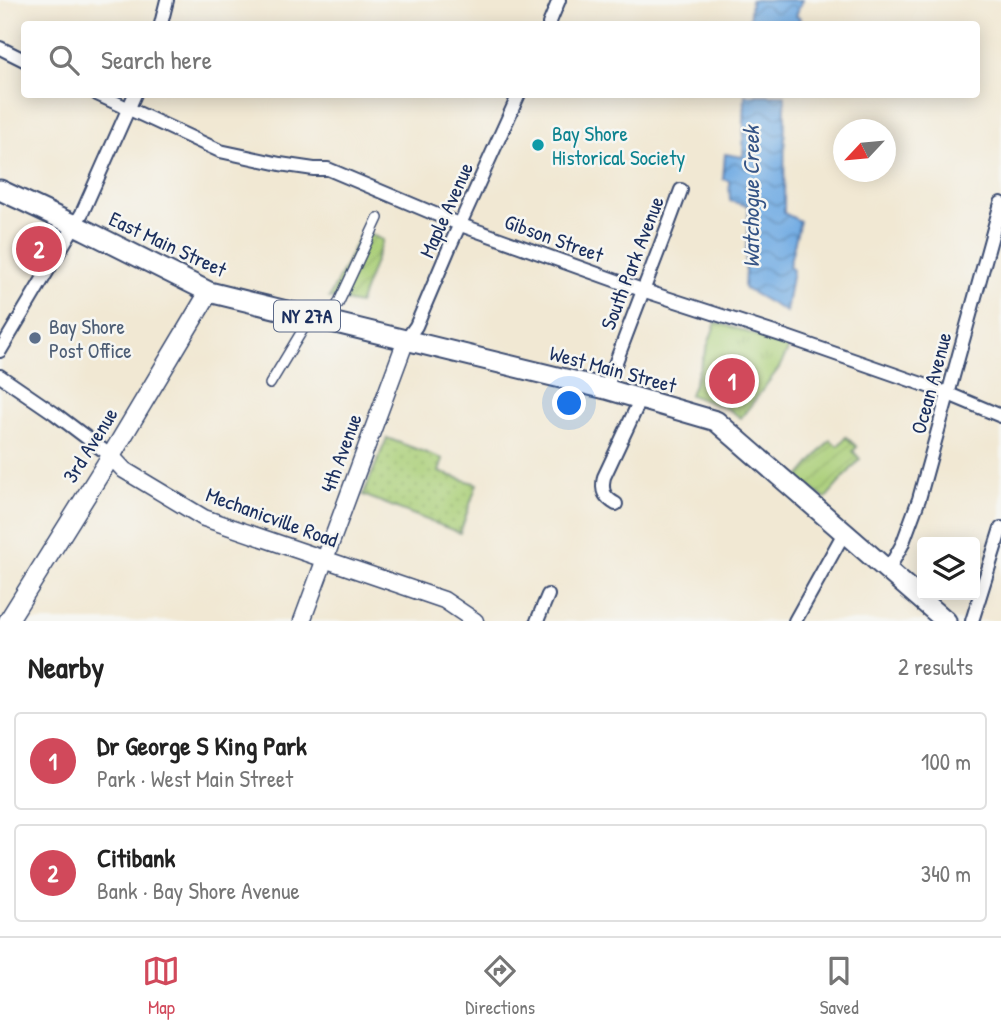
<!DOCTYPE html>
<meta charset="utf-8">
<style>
:root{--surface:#fff;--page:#f2f2f2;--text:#222;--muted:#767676;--line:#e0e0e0;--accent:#d1495b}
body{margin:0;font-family:"Patrick Hand",sans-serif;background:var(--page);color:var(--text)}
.controls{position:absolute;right:21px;bottom:21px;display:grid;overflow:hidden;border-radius:7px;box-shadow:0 4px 18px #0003}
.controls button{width:63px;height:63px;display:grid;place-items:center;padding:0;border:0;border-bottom:2px solid var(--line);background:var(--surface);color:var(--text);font:35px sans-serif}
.compass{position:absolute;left:833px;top:119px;width:63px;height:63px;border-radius:50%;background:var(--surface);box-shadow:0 4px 18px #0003;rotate:244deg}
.you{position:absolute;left:570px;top:404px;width:24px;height:24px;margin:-18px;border:5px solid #fff;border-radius:50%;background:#1a73e8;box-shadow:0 0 0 10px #1a73e833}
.badge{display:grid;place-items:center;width:46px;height:46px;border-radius:50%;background:var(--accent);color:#fff;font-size:23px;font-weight:700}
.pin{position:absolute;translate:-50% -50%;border:4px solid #fff;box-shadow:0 2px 7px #0006}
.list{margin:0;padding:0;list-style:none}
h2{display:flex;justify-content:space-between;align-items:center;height:91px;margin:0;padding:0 28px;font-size:30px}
h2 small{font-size:23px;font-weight:400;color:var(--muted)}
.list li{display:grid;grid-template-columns:46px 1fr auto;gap:21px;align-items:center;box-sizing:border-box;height:98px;margin:0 14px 14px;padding:0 14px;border:2px solid var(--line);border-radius:7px}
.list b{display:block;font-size:26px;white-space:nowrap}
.list p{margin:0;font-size:23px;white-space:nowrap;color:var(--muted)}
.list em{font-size:23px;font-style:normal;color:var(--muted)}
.icon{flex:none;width:38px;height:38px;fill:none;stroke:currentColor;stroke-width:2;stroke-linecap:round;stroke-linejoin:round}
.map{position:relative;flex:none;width:1001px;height:621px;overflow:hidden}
.search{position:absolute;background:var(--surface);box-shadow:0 4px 18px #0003;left:21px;right:21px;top:21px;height:77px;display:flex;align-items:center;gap:18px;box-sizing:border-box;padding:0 24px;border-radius:7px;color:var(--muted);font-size:26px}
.sheet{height:315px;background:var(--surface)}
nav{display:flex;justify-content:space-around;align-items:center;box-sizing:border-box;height:98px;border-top:2px solid var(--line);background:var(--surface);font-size:19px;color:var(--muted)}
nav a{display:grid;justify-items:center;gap:4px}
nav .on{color:var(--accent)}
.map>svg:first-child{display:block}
.grass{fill:url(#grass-dots);stroke:#637f6c;stroke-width:2}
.park{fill:url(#park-tufts);stroke:#637f6c;stroke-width:2}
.garden{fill:url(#garden-furrows);stroke:#637f6c;stroke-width:2}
.water{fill:url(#water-waves);stroke:#466ea0;stroke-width:2}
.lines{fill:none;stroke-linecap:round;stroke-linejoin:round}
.pedestrian-casing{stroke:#3b4b70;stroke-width:12}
.minor-casing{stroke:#3b4b70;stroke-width:16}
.tertiary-casing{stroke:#3b4b70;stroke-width:19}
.secondary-casing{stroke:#3b4b70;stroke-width:21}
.primary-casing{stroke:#3b4b70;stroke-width:23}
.pedestrian{stroke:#fff;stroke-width:9}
.minor{stroke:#fff;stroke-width:12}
.tertiary{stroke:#fff;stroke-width:16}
.secondary{stroke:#fff;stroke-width:18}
.primary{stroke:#fff;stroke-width:19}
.culture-dot{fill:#0f9aa8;stroke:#f6f6f2;stroke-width:2.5}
.service-dot{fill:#5c6f8a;stroke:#f6f6f2;stroke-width:2.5}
.labels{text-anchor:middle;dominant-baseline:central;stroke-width:5;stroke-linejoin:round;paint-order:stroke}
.shield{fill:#f6f6f2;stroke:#5d6b8a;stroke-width:2}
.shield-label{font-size:19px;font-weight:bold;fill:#1b2f5e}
.culture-label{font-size:21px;fill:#0d838f;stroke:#f6f6f2;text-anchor:start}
.street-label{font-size:21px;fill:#1b2f5e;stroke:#f6f6f2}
.service-label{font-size:21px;fill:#4e5e75;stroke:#f6f6f2;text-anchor:start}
.water-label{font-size:23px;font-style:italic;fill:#355486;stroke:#f6f6f2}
</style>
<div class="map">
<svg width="1001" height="621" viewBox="0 0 1001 621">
<defs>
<pattern id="grass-dots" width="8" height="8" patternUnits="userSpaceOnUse" patternTransform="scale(1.75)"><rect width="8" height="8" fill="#abcf79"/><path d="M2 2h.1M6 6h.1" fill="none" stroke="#93b26b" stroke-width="1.8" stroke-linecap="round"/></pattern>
<pattern id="park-tufts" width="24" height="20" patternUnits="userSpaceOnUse" patternTransform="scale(1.75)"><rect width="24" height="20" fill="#abcf79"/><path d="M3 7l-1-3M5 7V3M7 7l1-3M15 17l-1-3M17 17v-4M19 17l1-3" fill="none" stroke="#93b26b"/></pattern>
<pattern id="garden-furrows" width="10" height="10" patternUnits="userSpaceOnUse" patternTransform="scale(1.75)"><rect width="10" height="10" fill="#abcf79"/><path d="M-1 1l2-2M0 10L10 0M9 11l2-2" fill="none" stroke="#93b26b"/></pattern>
<pattern id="water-waves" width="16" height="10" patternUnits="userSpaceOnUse" patternTransform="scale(1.75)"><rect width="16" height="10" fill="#72ace3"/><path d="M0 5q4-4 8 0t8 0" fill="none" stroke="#5d8cbb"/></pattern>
</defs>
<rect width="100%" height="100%" fill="#f6f6f2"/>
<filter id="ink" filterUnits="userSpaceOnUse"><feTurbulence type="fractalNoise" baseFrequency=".0143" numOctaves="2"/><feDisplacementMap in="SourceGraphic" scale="14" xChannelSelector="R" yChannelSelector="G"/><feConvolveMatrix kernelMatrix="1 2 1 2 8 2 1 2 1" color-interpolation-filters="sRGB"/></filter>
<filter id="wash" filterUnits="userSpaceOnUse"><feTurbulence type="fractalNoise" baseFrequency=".00686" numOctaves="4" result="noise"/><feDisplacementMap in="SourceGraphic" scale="28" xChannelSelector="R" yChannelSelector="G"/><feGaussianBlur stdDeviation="1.57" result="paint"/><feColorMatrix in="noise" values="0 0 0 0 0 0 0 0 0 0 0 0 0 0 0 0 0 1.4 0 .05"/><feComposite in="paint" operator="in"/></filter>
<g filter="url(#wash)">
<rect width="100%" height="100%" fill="#f1e8d3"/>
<path class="grass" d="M387 438 443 459 439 472 477 484 460 533 363 495Z"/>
<path class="park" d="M716 322 783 344 787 348 788 350 779 368 741 418 728 409 690 395Z"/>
<g class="garden">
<path d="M362 231 383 240 359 304 329 298Z"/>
<path d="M846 437 857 447 853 451 860 459 825 499 798 478 830 440 838 446Z"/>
</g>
<g class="water">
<path d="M751 0H802L796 16 800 18 798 24H749Z"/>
<path d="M745 95H785L784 213 800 221 789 266 793 270 786 312 744 288 749 206 730 201 729 181 723 179 725 154 743 157Z"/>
</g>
</g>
<g filter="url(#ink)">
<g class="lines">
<defs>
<g id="pedestrian">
<path d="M338 304 378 218"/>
<path d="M270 384 305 326"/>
</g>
<g id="minor">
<path d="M161 24 167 0"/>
<path d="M549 24 559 0"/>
<path d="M0 48 24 60"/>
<path d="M97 94 220 151 280 164 314 169H328L461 225 642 290 787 337 939 390 1001 416"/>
<path d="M406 340 416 326 450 246 519 94"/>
<path d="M0 351 82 213 135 94"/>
<path d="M0 376 54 413 111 456"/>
<path d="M606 389C630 322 657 257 681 190"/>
<path d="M616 504C604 497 601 491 604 477L641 398"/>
<path d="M888 570 902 545 919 499 1001 203"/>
<path d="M537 621 548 595"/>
<path d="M795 621 844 533"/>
<path d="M972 621 1001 528"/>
</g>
<g id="tertiary">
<path d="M111 456 124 470 204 518 444 600 475 621"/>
<path d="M302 621 406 340"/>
</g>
<path id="secondary" d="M8 621 111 456 209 292"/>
<path id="primary" d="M0 190 85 230 209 292 606 389 716 421 946 621"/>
</defs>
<use href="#pedestrian" class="pedestrian-casing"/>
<use href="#minor" class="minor-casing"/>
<use href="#tertiary" class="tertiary-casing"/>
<use href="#secondary" class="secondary-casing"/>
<use href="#primary" class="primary-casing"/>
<use href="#pedestrian" class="pedestrian"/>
<use href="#minor" class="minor"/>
<use href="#tertiary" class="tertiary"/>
<use href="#secondary" class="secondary"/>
<use href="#primary" class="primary"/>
</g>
</g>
<circle class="culture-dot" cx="538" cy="145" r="7"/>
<circle class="service-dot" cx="35" cy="338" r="7"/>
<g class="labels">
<rect class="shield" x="274" y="300.5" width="66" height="31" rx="5"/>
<g class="shield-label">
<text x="307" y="316">NY 27A</text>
</g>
<g class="culture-label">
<text x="552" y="133">Bay Shore<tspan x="552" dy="24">Historical Society</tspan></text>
</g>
<g class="street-label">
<text transform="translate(446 210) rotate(-66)">Maple Avenue</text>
<text transform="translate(554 238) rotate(20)">Gibson Street</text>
<text transform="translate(168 244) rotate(25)">East Main Street</text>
<text transform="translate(632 263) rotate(-69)">South Park Avenue</text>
<text transform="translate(613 369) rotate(15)">West Main Street</text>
<text transform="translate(931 383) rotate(-75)">Ocean Avenue</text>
<text transform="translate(90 445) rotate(-58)">3rd Avenue</text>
<text transform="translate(341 453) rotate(-70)">4th Avenue</text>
<text transform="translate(272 517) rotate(20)">Mechanicville Road</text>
</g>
<g class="service-label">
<text x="49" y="326">Bay Shore<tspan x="49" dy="24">Post Office</tspan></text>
</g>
<g class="water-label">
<text transform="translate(750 197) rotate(-90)">Watchogue Creek</text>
</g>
</g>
</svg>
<div class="controls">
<button><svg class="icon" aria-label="layers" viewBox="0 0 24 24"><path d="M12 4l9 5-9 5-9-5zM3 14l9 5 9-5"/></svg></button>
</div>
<svg class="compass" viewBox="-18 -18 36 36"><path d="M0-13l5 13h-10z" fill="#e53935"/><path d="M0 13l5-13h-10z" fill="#767676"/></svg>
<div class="you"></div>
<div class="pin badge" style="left:732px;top:381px">1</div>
<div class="pin badge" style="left:39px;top:249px">2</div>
<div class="search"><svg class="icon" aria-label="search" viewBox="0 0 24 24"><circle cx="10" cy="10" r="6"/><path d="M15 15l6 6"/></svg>Search here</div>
</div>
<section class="sheet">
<h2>Nearby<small>2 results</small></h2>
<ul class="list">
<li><span class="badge">1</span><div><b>Dr George S King Park</b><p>Park · West Main Street</p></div><em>100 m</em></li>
<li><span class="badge">2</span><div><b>Citibank</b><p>Bank · Bay Shore Avenue</p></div><em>340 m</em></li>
</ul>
</section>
<nav>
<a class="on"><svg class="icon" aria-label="map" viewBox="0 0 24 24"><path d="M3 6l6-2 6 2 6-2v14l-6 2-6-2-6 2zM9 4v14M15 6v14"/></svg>Map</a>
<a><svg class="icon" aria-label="directions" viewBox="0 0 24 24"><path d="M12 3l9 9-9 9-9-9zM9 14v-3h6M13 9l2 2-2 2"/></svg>Directions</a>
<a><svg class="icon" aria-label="saved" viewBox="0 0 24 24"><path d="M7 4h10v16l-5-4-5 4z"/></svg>Saved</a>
</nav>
